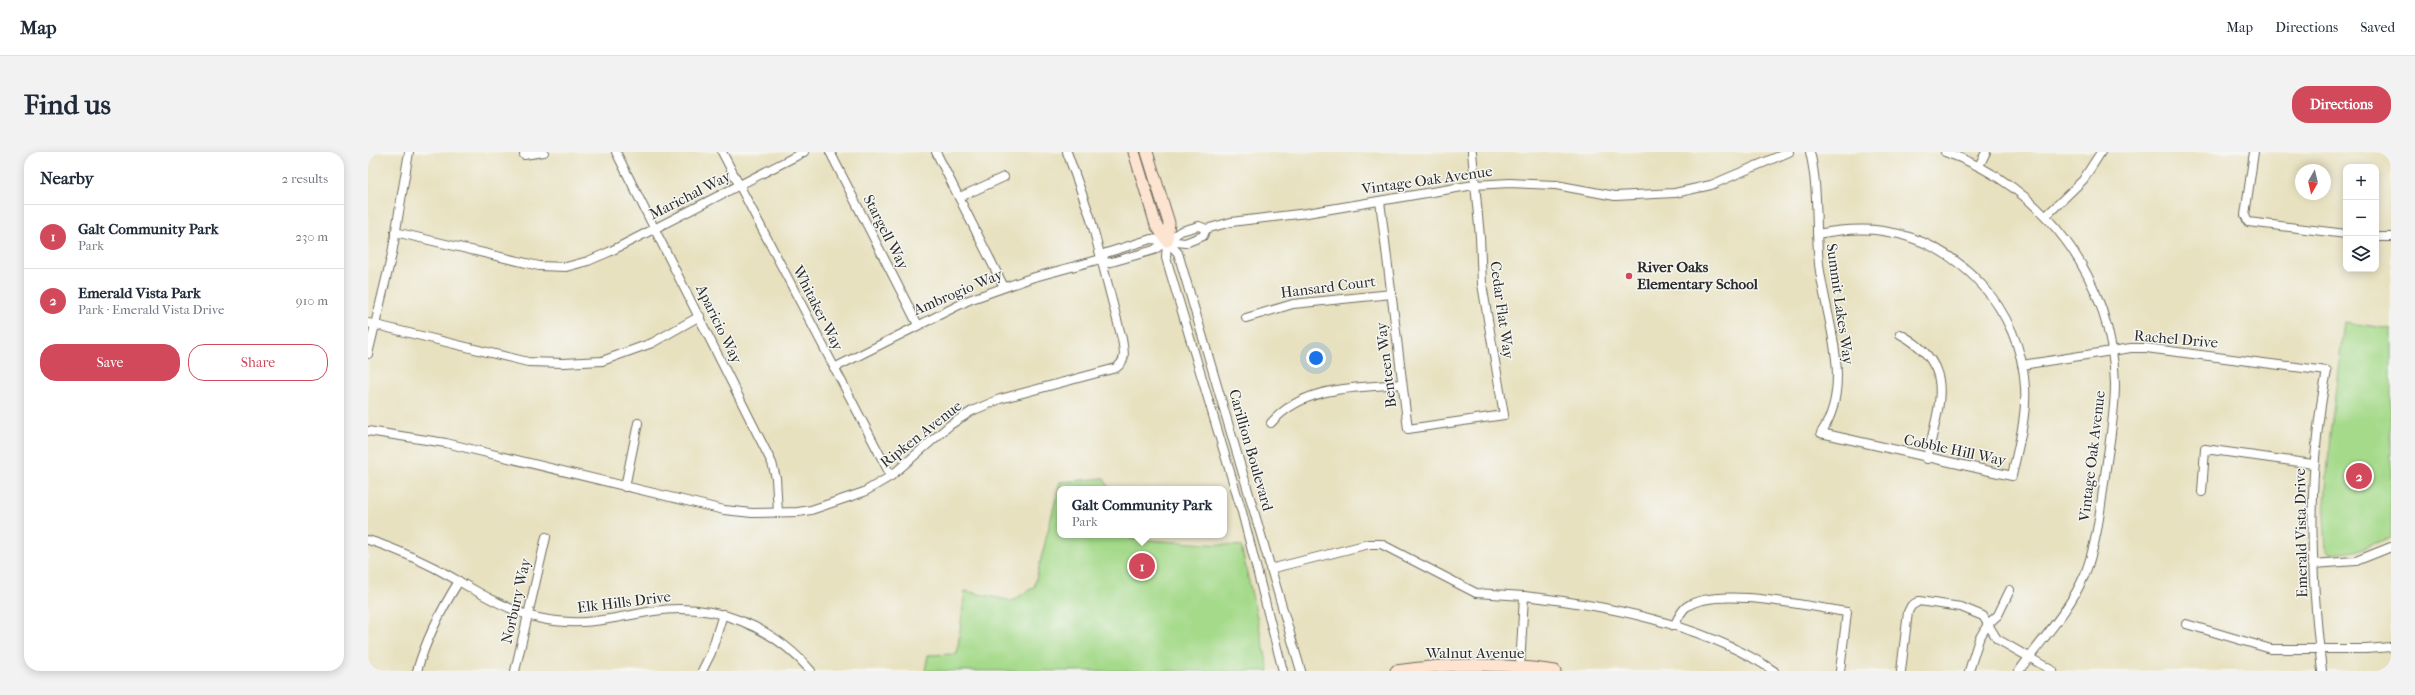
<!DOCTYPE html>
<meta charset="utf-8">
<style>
:root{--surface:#fff;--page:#f2f2f3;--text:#1f2937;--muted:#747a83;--line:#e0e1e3;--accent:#d1495b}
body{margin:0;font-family:"IM FELL French Canon",serif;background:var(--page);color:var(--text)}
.controls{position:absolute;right:12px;top:12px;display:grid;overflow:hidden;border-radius:8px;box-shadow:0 2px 10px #0003}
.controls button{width:36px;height:36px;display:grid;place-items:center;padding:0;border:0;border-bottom:1px solid var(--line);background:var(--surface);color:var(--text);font:20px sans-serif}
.compass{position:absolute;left:1927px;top:12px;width:36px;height:36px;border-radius:50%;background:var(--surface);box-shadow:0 2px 10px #0003;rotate:188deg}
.you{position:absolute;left:948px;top:206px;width:14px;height:14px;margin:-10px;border:3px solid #fff;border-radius:50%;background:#1a73e8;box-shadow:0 0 0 6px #1a73e833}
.badge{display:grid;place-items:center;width:26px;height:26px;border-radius:50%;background:var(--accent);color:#fff;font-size:13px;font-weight:700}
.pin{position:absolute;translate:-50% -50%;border:2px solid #fff;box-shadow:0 1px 4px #0006}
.popup{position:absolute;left:689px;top:334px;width:170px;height:52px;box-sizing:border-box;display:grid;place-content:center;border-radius:8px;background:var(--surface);filter:drop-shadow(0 1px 3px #0005);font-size:13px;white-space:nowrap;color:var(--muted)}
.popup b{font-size:15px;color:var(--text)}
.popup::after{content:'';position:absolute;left:50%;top:100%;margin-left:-8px;border:8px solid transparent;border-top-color:var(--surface)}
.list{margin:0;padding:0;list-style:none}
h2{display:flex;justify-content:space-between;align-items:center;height:52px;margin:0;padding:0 16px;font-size:17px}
h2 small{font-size:13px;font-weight:400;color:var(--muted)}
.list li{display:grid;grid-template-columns:26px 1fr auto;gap:12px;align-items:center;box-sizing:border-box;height:64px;padding:0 16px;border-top:1px solid var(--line)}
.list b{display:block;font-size:15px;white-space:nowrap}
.list p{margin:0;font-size:13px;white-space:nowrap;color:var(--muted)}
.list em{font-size:13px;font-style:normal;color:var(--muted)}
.actions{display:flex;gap:8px;padding:12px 16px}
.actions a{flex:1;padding:9px 0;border:1px solid var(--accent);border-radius:16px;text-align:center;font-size:14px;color:var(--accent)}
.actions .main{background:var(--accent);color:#fff}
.icon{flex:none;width:22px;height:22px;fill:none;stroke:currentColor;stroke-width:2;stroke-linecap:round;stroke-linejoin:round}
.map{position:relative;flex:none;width:2023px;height:519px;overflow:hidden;border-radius:16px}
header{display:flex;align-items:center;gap:24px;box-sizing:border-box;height:56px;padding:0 20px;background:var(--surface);border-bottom:1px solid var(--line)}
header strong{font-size:19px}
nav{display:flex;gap:22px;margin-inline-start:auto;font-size:14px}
.intro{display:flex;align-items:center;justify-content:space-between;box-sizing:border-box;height:96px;padding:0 24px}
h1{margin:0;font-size:28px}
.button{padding:10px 18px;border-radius:16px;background:var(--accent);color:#fff;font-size:14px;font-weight:700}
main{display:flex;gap:24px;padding:0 24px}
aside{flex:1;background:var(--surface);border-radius:16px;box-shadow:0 2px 10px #0003}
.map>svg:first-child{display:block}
.green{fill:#a5da8a;stroke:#68825a}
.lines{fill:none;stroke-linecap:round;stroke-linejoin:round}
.street-casing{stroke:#6d6b5f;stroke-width:10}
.secondary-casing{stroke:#6d6b5f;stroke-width:13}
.street{stroke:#fff;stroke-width:8}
.secondary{stroke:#fde4d1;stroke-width:11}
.poi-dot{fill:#d1495b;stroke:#f6f6f2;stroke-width:1.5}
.labels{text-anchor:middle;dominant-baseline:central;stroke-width:3;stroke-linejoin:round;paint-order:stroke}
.street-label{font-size:15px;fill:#2b2b2b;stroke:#f6f6f2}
.poi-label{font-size:15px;font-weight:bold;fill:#2b2b2b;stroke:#f6f6f2;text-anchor:start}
</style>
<header>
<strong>Map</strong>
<nav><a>Map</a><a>Directions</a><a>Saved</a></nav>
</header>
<div class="intro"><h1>Find us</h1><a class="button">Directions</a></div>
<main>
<aside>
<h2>Nearby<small>2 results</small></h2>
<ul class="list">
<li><span class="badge">1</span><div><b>Galt Community Park</b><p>Park</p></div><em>230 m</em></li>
<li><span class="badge">2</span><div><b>Emerald Vista Park</b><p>Park · Emerald Vista Drive</p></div><em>910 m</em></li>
</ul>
<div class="actions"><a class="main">Save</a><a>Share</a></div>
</aside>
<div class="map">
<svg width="2023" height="519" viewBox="0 0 2023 519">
<rect width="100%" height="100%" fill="#f6f6f2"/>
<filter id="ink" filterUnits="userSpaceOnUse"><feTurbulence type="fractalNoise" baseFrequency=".025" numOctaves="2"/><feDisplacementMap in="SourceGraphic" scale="8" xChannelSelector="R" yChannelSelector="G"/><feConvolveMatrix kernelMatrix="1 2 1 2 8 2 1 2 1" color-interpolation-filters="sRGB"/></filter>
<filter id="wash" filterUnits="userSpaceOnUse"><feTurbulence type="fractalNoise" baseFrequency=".012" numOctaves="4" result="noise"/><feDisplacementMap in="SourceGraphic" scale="16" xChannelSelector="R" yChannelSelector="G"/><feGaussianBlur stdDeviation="0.9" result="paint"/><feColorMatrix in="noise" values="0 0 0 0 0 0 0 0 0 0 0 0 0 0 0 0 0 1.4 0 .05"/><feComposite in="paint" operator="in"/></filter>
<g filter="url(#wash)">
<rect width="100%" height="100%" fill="#e8e1c0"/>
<g class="green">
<path d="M1976 170 2023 177V385L1987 399 1964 402 1958 398 1956 365 1962 283Z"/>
<path d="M736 326 741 337H692V383H760L762 387 873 394 901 519H557L560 503 589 502 597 439 644 449 666 435 692 330Z"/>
</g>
</g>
<g filter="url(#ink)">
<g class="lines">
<defs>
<g id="street">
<path d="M248 0 404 311 408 326 410 361"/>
<path d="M354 0 523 324"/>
<path d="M462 0 550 173"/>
<path d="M568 0 636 135"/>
<path d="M1442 0C1451 37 1447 74 1451 112 1457 166 1487 231 1453 281L1644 324C1650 295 1659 265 1657 235 1653 158 1592 90 1515 79 1493 76 1471 78 1449 82"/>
<path d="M1577 0C1676 34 1745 127 1747 232 1747 260 1742 288 1738 316 1733 351 1730 388 1717 422 1702 458 1674 487 1651 519"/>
<path d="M1886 0 1877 63 1880 70 1978 82"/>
<path d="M156 3 176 0"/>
<path d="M1611 14 1618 0"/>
<path d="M592 45 636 25"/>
<path d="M1012 49 1040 277 1136 263 1114 132 1112 85 1104 0"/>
<path d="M1678 64 1715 28 1733 0"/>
<path d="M27 80 171 114 198 115 220 109 241 100 436 0"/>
<path d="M2008 85H2023"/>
<path d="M799 89 810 101 933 519"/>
<path d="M799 89 798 106 874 360 915 519"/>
<path d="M733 107 740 111 786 98 813 79 831 74 838 77 863 70 939 61 1106 33 1142 31 1188 33 1247 44 1307 41 1343 33 1421 0"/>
<path d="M878 166 925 152 1024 142"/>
<path d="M0 171 160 210 196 211 234 209 284 191 332 164"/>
<path d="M1532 182C1591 214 1570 253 1559 307"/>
<path d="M0 202 24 102 41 0"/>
<path d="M1654 213 1763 196H1778L1959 219C1939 318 1942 418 1954 519"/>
<path d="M466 216 601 148 663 126 733 107 738 101 783 87 817 91 835 84 838 77"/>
<path d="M903 271C936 233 988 236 1034 232"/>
<path d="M0 279 78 291 356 358 384 361 430 360 443 358 496 340 523 324 582 273 604 259 632 247 748 216C759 208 756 200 754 187L722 64 699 0"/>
<path d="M257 335 270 271"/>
<path d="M1834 340 1837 297 1945 312"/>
<path d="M0 388C23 395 45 405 67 416 101 434 132 456 170 466 215 476 243 466 286 459 346 450 405 474 443 519"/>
<path d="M1945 412 1988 409 2023 395"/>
<path d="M902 417 1001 392H1013L1108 441 1156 444"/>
<path d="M1818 472 1903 497H1998L2023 495"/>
<path d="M1306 474C1309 468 1313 459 1318 455 1347 433 1443 455 1479 460L1472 519"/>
<path d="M1152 515 1156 444C1238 453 1336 472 1406 519"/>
<path d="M49 519C58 487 73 458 91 429"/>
<path d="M147 519 178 385"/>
<path d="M334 519 343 501 355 462"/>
<path d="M1533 519 1540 460 1543 454 1551 449 1593 455 1615 464 1629 487 1685 519"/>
<path d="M1601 519 1611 487 1620 472 1630 463 1642 438"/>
</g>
<g id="secondary">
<path d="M766 0 788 73 799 89"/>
<path d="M779 0 801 71 799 89"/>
<path d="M1028 519C1080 511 1134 511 1187 519"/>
</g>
</defs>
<use href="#street" class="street-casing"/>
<use href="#secondary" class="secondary-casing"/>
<use href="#street" class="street"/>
<use href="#secondary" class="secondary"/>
</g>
</g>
<circle class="poi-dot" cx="1261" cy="124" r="4"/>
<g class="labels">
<g class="street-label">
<text transform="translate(1059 28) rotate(-8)">Vintage Oak Avenue</text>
<text transform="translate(322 43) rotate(-27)">Marichal Way</text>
<text transform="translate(518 80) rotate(63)">Stargell Way</text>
<text transform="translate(960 135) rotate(-7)">Hansard Court</text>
<text transform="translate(590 140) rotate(-23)">Ambrogio Way</text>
<text transform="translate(1472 152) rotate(82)">Summit Lakes Way</text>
<text transform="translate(450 156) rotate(63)">Whitaker Way</text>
<text transform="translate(1134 158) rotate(82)">Cedar Flat Way</text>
<text transform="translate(351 172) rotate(64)">Aparicio Way</text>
<text transform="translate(1808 187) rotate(5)">Rachel Drive</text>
<text transform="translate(1018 213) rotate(-97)">Benteen Way</text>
<text transform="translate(553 282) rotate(-38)">Ripken Avenue</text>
<text transform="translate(883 298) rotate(74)">Carillion Boulevard</text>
<text transform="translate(1587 298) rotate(12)">Cobble Hill Way</text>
<text transform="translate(1724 304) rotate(-83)">Vintage Oak Avenue</text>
<text transform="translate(1933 381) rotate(-91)">Emerald Vista Drive</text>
<text transform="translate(148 449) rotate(-77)">Norbury Way</text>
<text transform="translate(256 450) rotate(-7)">Elk Hills Drive</text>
<text x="1107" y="501">Walnut Avenue</text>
</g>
<g class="poi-label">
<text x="1269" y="115">River Oaks<tspan x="1269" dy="17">Elementary School</tspan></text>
</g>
</g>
</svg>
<div class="controls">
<button>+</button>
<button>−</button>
<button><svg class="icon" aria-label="layers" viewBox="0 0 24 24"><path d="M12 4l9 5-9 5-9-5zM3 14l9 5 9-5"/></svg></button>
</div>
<svg class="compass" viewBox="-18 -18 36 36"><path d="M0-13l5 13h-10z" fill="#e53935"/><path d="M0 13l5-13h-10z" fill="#747a83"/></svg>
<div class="you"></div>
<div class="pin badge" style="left:774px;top:414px">1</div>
<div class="popup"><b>Galt Community Park</b>Park</div>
<div class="pin badge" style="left:1991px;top:324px">2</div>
</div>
</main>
